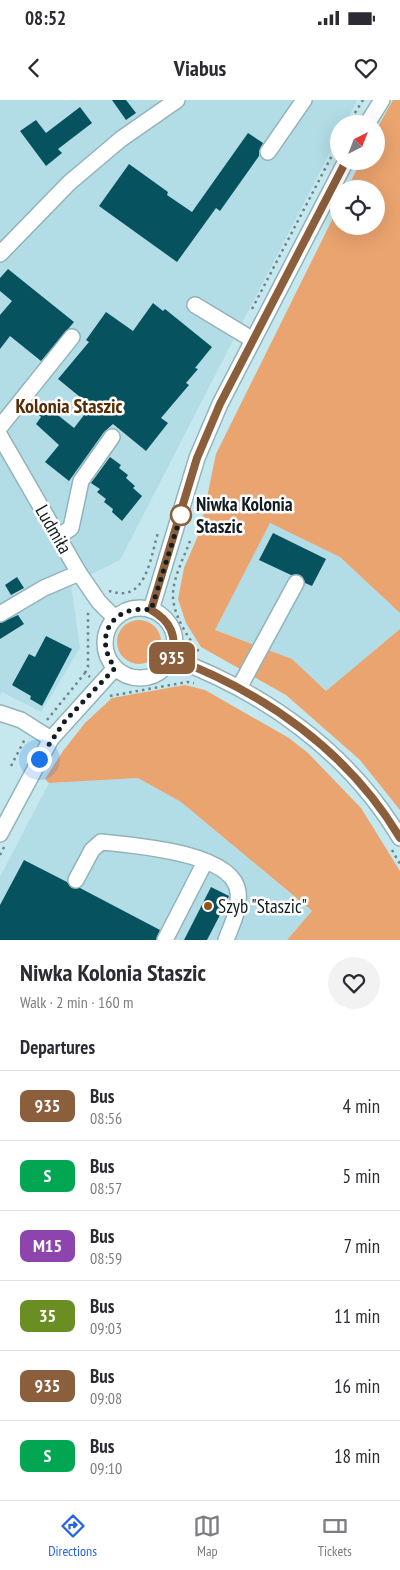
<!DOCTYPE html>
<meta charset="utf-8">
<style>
body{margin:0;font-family:"PT Sans Narrow",sans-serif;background:#f2f2f3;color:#2b2b33;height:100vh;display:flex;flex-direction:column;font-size:19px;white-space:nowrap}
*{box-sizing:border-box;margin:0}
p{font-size:16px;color:#7c7c81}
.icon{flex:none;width:28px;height:28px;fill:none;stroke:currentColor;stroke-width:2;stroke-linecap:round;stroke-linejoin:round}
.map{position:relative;height:840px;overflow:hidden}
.drawer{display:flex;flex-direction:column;background:#fff;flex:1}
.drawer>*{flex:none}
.badge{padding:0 10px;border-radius:8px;font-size:18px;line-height:32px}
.needle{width:32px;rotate:42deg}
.tools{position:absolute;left:330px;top:15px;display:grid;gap:10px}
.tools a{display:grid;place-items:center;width:55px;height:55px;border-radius:50%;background:#fff;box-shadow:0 5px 20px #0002;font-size:25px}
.you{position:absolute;width:25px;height:25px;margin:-12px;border:4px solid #fff;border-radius:50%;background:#1a73e8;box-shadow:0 0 0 8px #1a73e833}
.map>.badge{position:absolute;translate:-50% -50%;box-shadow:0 0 0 2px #fff}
h2{padding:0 20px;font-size:19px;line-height:45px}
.round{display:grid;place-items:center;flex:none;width:52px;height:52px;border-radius:26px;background:#f2f2f3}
.summary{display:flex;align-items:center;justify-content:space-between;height:85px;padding:0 20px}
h1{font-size:24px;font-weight:800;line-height:38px}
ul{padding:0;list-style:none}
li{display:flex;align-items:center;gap:15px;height:70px;padding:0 20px;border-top:1px solid #e1e1e2}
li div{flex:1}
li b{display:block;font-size:19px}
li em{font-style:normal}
li .badge{min-width:55px;font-weight:700;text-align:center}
.status{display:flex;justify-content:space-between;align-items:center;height:35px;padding:0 25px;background:#fff;direction:ltr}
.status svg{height:14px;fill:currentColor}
header{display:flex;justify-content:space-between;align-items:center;height:65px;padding:0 20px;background:#fff;font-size:22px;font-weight:800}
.menu{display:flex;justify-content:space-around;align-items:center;height:70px;border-top:1px solid #e1e1e2;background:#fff;font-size:14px;color:#7c7c81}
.menu a{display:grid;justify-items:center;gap:2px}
.menu .current{color:#2563eb}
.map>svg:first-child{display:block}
</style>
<div class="status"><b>08:52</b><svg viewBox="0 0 49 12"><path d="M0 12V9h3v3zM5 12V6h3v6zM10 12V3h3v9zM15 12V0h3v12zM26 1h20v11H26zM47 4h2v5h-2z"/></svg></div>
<header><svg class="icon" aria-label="back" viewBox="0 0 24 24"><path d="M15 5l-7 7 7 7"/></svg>Viabus<svg class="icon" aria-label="heart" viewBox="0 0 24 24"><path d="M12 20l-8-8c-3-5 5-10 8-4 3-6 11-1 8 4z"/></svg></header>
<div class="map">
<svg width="400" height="840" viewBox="0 0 400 840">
<rect width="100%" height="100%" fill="#c5e7ee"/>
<g fill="#b2dde6">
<path d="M0,0h357l-12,24h-6v11l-219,425 -49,24 9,64 -39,64 -39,-20 -2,4z"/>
<path d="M270,423l70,34 60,56v16l-74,62 -34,-32 -77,-29z"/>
<path d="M138,678l43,24 131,110 -25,28h-287v-63l49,-94z"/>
</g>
<g fill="#eaa46f">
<path d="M393,0h7v513l-60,-56 -70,-34 -55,107 77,29 34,32 74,-62v181l-40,-50 -74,-65 -85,-48 -15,-24 -8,-24 6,-31 16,-37 16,-77 123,-248v20h37v-37h-29l14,-28h15v-31z"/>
<circle cx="139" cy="542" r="22"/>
<path d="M185,585l20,5 84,48 19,15 53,55 39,63v69h-113l25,-29 -131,-109 -43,-24 -89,5 -4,-4 18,-28 22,-28 27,-25z"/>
</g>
<g fill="#06535f">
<path d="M112,0h14l10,13 -10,7z"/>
<path d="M80,7l12,16 -34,26 4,4 -16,13 -26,-35 16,-11 10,13z"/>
<path d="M248,33l15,10 -4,8v5l-39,55 -4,-3 -39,54 -78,-56 30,-42 39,28 -1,3 25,17z"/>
<path d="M8,169l66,53 -33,39 -31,-25 -10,13v-34l12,-14 -12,-10v-13z"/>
<path d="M153,203l10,8 2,-2 47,38 -17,21 3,1 -12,14 3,2 -28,33 7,5 -22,28 -33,-27 -9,8 -35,49 -24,-19 14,-17 -23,-21 5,-7 -4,-4 7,-9 30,24 17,-22 -33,-27 31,-37 -3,-2 20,-28 27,19z"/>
<path d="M110,357l11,8 -2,3 9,7 -2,3 9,8 -2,2 9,8 -20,25 -10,-9 1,-3 -9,-7 2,-3 -9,-7 3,-3 -9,-6z"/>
<path d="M273,433l53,26 -14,27 -7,-3 -5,-8h-9l-32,-15z"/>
<path d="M17,477l7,11 -13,7 -6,-10z"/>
<path d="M18,515l6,9 -24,15v-16z"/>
<path d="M46,536l26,13 -30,57 -12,-7 1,-3 -19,-11 17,-31 6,3z"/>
<path d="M24,760l43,22 5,6h8l80,42 -4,10h-156v-35z"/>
<path d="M211,787l18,9 -9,19 -13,25h-23z"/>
</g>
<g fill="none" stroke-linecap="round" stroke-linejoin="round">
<g stroke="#93b3ba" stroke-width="18">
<g id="minor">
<path d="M367,24l15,-24"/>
<path d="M268,52l36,-52"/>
<path d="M0,154l69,-71 52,-44 56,-39"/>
<path d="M195,205l58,35"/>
<path d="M0,327l72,-90"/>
<path d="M0,336l79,137 20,29 16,16"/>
<path d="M59,436l12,-8 10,-47 31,-44"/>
<circle cx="140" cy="543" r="35"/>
<path d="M151,510l46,-152 23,-54 126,-243"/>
<path d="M0,514l44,-26 35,-15"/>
<path d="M172,558c92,34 177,94 228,180"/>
<path d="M239,588l57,-105"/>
<path d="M0,613l21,7 30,19"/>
<path d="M0,734l51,-95 64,-71"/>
<path d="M76,780l16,-30 9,-8c30,3 133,10 137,50 2,17 -6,32 -12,48"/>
<path d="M165,840l40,-78"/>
</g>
</g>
<g stroke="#6d8489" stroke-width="2.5" stroke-dasharray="2.5 4" stroke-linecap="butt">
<path d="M348,24l15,-24"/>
<path d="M252,209l87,-167"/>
<path d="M190,441c-6,16 -16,35 -17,52 -1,21 15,45 27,60"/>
<path d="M109,491c5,1 11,3 16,2 23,-3 27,-42 33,-60"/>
<path d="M85,573l3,-6v-56"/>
<path d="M110,596l77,-14 7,1"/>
<path d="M47,620l38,-47 5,4"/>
<path d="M11,666l14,-27"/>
<path d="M392,750l8,14"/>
<path d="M0,755l4,-8"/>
</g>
<use href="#minor" stroke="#fff" stroke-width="15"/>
</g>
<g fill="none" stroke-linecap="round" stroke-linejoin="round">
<g stroke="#fff" stroke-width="11">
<path id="line" d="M346,61l-126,243 -23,54 -46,152c20,11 26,26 21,48 92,34 177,94 228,180"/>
</g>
<use href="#line" stroke="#8b5e3c" stroke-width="8"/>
<path stroke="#111d20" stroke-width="5" stroke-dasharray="0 9" d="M39,659l26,-38 50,-53c-23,-32 -2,-64 36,-58l30,-95"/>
</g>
<circle fill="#fff" stroke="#8b5e3c" stroke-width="2.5" cx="181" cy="415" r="10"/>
<circle fill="#92521b" stroke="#fff" stroke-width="2" cx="208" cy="806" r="5"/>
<g text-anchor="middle" stroke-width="5" stroke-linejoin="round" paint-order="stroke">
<g font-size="19" font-weight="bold" fill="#111d20" stroke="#fff" text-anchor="start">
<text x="196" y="411">Niwka Kolonia<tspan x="196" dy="22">Staszic</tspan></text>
</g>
<g font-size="19" fill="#111d20" stroke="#fff">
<text transform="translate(54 429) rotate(60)" y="7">Ludmiła</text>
</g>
<g font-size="19" fill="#111d20" stroke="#fff" text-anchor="start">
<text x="218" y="813">Szyb "Staszic"</text>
</g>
<g font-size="20" font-weight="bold" fill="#572c04" stroke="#fff">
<text x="69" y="313">Kolonia Staszic</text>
</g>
</g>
</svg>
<div class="tools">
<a><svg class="needle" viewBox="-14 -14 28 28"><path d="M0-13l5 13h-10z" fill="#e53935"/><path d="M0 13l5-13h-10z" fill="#7c7c81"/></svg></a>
<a><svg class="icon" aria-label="locate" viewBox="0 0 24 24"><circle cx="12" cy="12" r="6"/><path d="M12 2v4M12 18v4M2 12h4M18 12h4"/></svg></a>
</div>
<div class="you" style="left:39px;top:659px"></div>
<b class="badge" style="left:172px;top:558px;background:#8b5e3c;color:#fff">935</b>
</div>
<section class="drawer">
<div class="summary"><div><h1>Niwka Kolonia Staszic</h1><p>Walk · 2 min · 160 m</p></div><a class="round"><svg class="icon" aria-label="heart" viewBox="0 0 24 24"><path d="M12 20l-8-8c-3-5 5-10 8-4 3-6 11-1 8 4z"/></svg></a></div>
<h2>Departures</h2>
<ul>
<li><span class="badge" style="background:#8b5e3c;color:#fff">935</span><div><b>Bus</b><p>08:56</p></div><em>4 min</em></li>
<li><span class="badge" style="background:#00a651;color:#fff">S</span><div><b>Bus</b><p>08:57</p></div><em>5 min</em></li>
<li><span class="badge" style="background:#8e44ad;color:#fff">M15</span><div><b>Bus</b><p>08:59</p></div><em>7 min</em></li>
<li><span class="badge" style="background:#6b8e23;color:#fff">35</span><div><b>Bus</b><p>09:03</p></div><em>11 min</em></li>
<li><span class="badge" style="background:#8b5e3c;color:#fff">935</span><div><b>Bus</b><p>09:08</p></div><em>16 min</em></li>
<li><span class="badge" style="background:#00a651;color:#fff">S</span><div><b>Bus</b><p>09:10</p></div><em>18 min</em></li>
</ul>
</section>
<nav class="menu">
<a class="current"><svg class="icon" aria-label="directions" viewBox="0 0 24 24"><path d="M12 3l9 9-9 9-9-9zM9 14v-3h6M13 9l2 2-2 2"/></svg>Directions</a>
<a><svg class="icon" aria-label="map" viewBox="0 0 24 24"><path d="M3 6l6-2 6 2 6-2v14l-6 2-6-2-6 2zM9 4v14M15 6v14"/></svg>Map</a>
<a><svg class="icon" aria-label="tickets" viewBox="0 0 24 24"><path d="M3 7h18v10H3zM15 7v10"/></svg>Tickets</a>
</nav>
